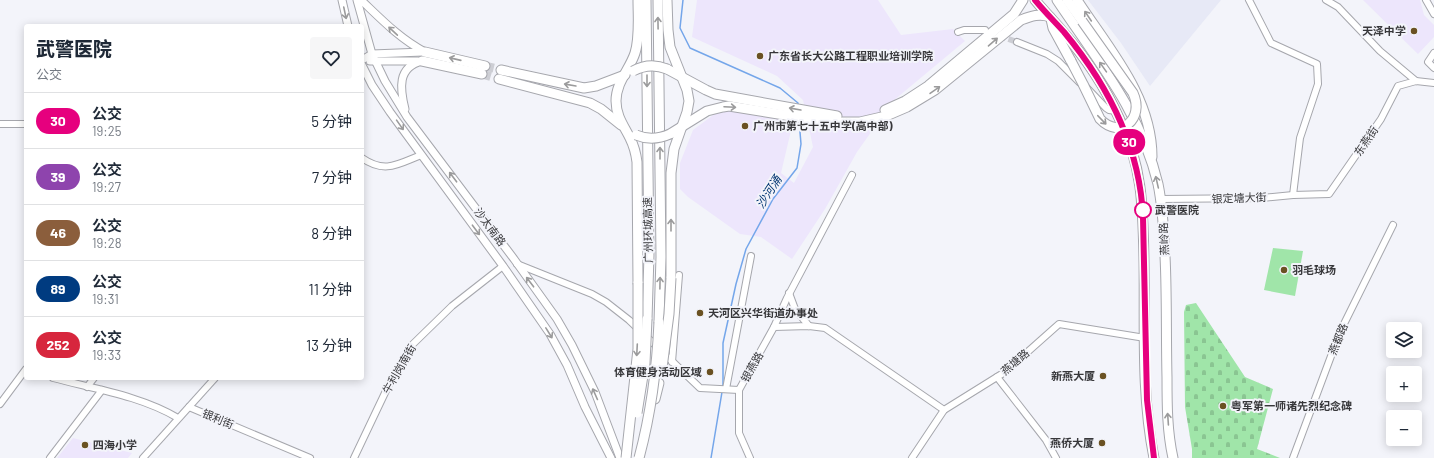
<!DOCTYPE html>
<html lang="zh">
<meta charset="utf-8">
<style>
body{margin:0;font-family:Barlow,"Noto Sans SC",sans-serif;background:#f6f6f7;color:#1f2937;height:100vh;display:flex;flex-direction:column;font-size:15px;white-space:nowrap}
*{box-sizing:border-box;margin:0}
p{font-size:13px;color:#747a83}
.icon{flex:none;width:22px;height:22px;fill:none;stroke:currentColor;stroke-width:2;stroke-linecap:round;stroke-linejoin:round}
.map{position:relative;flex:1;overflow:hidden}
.drawer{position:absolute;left:24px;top:24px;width:340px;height:356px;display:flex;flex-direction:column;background:#fff;border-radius:4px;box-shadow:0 2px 10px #0003}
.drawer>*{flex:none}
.badge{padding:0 8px;border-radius:13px;font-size:14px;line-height:26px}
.tools{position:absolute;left:1386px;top:322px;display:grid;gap:8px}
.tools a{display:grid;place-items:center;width:36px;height:36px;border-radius:4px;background:#fff;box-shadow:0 2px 10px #0003;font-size:20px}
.map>.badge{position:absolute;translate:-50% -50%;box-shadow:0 0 0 2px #fff}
.round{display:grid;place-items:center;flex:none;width:42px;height:42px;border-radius:4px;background:#f6f6f7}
.summary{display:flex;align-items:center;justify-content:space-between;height:68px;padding:0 12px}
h1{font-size:19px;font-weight:800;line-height:30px}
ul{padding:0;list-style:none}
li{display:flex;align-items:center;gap:12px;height:56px;padding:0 12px;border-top:1px solid #e0e1e3}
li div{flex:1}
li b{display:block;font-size:15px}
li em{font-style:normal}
li .badge{min-width:44px;font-weight:700;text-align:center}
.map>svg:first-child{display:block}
</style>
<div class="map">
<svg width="1434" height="458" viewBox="0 0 1434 458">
<defs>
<pattern id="cemetery-stones" width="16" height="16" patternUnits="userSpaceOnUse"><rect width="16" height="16" fill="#a0e5a9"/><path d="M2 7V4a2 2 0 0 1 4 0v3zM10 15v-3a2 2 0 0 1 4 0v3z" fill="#8ac592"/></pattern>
</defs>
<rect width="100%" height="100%" fill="#f3f4fa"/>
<path fill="#e7e9f6" d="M1088,0h133l-71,86 -29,-43z"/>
<g fill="#ede6fc">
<path d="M697,0h181l23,35 52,-6 12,12 -72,60 -36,51 -32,57 -33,50 -31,-22 -21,-3 -52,-37 -8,-8v-26l13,-33 27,-20 43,5 30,7 -12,51 13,10 19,-36 -10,-47 -26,-24 -85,-39z"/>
<path d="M1363,0h57l4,15 10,10v12l-16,17z"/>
<path d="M73,438l59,15 -4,5h-71z"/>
</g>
<path fill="#a0e5a9" d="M1273,248l30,3 -8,45 -31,-6z"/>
<path fill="url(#cemetery-stones)" d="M1196,303l49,74 28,12 -16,60 23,9h-88v-9l-7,-42 -1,-95 2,-7z"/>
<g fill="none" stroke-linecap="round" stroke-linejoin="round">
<g stroke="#74a6ea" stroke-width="1.5">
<path d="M683,0l-3,28 10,20 90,40 18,15v2"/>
<path d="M723,386v-43l13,-59 10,-35 27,-50 24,-31 4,-24 -2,-24"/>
<path d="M711,458l11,-66"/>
</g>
<path stroke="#cdced4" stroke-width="6" stroke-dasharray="6 3" stroke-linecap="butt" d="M1000,36l17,6"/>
<g stroke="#cdced4" stroke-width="9" stroke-dasharray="9 4.5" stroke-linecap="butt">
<path d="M485,66l16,4"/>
<path d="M482,74l17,5"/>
</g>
<g stroke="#a6a7ad" stroke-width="8">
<g id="minor">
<path d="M1249,0l22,43 46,21 1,20 -18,54 -7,57"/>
<path d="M1326,0l12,7 42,44 36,30"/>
<path d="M1426,0l8,14"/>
<path d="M958,32l6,-2h21"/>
<path d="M1017,42l30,12 11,7 22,22"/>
<path d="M1434,53l-6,9 6,6"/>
<path d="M1087,88l19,20 3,2 7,1"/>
<path d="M0,124h26"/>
<path d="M362,158c23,16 36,6 59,-3"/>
<path d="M1161,199l101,-1 31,-3 36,-1 52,-75 17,-33 18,-5 18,2"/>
<path d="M517,264l75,30 14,8 23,18 71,68 39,2 35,-63 35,-1 16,2 119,82"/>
<path d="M789,293l6,16 14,17"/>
<path d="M774,327l13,-29 65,-123"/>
<path d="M672,362l7,-87"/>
<path d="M997,377l49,63 10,18"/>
<path d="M53,378c42,11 88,18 125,40"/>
<path d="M87,387l7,-9"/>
<path d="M726,389l25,-133"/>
<path d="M739,390v43l11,25"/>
<path d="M0,404l26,-35"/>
<path d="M189,407l121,51"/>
<path d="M50,458l52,-68"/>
<path d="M143,458l72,-80"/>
<path d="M354,458l39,-82 20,-32 39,-38 51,-40"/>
<path d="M912,458l32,-48 61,-38 54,-48 86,14"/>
<path d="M1293,458l47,-126 53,-107"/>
</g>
</g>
<g stroke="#a6a7ad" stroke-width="9">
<g id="major">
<path d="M342,0l6,26"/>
<path d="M357,0l15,54 13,27 22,36 107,142 43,60 15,26 23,47 25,66"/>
<path d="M361,0c20,19 39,39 64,52"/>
<path d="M362,60l10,-6 51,-2"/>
<path d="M370,61h48"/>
<path d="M362,65l10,20 18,27 113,154 47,68 17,31 18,42 26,51"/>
<path d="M405,109c-5,-20 -8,-42 17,-48"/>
</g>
</g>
<g stroke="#a6a7ad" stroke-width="11">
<g id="highway">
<path d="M646,0l3,255 -2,64"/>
<path d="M658,0l3,257 -2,65"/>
<path d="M667,0l1,30 2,17 17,43 2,11 -2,11 -13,37 -3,24v105"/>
<path d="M1035,0c9,11 19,21 28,32 22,25 42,55 56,86 24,48 24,92 25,144 1,65 -3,132 10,196"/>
<path d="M1057,0c40,60 84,112 101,184 5,24 6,48 7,72 2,40 1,81 2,121 0,27 0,54 6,81"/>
<path d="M1067,0l15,21"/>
<path d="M1077,0c31,48 75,96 75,157"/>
<path d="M1051,19l2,9 18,33"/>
<path d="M425,52l60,14"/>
<path d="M422,61l60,13"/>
<path d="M667,69l39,21 9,4 122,22"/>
<path d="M501,70l83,18 12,-2 29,-11"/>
<path d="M499,79l91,24 11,6 20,16"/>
<path d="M885,110l20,-9 23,-15 86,-72 9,-14"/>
<path d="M670,134l37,-23 16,-4 6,-1 74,12 38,4h19l26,-6 21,-9 28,-17 86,-70c10,-4 19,-7 29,-3"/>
<path d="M638,283l-1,-121c-1,-8 -3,-16 -7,-24 -6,-12 -14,-22 -14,-37 0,-19 14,-32 19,-48 5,-16 3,-36 3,-53"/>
<path d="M655,399l4,-16"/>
</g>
</g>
<use href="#minor" stroke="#fff" stroke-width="6"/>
<use href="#major" stroke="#fff" stroke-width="7"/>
<use href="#highway" stroke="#fff" stroke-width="9"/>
<g stroke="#a6a7ad" stroke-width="11" stroke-linecap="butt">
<g id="highway-bridge">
<path d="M1071,61l12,23 17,35c20,21 45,0 33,-26l-51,-72"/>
<path d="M633,71c11,-6 22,-7 34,-2"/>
<path d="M636,135c12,5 23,4 34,-1"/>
<path d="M662,368l7,-54 2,-36"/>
<path d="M637,413l8,-50 2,-44"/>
<path d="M626,458l12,-109v-66"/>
<path d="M639,458c12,-45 18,-90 20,-136"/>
</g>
</g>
<use href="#highway-bridge" stroke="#fff" stroke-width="9"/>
</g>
<defs><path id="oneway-shaft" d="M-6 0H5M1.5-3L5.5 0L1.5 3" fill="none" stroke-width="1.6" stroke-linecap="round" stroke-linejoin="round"/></defs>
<g stroke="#9b9b9c">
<use href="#oneway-shaft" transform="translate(345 13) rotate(78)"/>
<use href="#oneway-shaft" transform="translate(1088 16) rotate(-124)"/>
<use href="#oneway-shaft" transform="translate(658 23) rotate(-91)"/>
<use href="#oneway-shaft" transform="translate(393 31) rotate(-137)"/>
<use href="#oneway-shaft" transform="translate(993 42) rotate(-41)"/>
<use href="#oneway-shaft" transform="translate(455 59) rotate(-167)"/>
<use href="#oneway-shaft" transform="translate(1103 67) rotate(-125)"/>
<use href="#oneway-shaft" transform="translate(647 81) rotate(90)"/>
<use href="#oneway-shaft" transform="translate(570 85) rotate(-170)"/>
<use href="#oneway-shaft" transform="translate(935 90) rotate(-35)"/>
<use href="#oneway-shaft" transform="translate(730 107) rotate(3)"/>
<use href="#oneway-shaft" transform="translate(795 109) rotate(-170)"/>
<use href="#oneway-shaft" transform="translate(1102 120) rotate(46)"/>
<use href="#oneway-shaft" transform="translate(400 125) rotate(55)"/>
<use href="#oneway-shaft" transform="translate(660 153) rotate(-90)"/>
<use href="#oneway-shaft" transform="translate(453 177) rotate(-127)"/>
<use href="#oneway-shaft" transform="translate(1157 182) rotate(-103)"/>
<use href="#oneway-shaft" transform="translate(671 225) rotate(-90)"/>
<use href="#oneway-shaft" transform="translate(476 230) rotate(53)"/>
<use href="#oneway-shaft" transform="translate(530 282) rotate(-127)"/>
<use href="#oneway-shaft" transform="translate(660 283) rotate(-89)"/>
<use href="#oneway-shaft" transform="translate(549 333) rotate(58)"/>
<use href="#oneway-shaft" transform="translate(637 350) rotate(93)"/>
<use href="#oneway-shaft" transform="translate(595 394) rotate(-114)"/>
<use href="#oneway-shaft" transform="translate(1168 419) rotate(-94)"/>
</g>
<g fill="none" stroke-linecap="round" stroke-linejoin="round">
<g stroke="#fff" stroke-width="9">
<path id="line" d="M1035,0c9,11 19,21 29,32 44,53 76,116 79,185l4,183 7,58"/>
</g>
<use href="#line" stroke="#e6007e" stroke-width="6"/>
</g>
<g fill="#6a5122" stroke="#f3f4fa" stroke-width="1.5">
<circle cx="1414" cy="31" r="4"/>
<circle cx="760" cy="56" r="4"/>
<circle cx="745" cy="126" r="4"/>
<circle cx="1284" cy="270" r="4"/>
<circle cx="700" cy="313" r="4"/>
<circle cx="710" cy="372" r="4"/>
<circle cx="1103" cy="376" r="4"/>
<circle cx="1223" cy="406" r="4"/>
<circle cx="1102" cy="443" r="4"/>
<circle cx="85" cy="445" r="4"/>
</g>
<circle fill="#fff" stroke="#e6007e" stroke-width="2" cx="1143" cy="210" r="8"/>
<g text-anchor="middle" stroke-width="4" stroke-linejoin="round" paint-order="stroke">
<g font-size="11" font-weight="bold" fill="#37373a" stroke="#f3f4fa" text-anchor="start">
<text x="1406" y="35" text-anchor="end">天泽中学</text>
<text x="768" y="60">广东省长大公路工程职业培训学院</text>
<text x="753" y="130">广州市第七十五中学(高中部)</text>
<text x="1292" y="274">羽毛球场</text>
<text x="708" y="317">天河区兴华街道办事处</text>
<text x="702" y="376" text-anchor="end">体育健身活动区域</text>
<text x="1095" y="380" text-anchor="end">新燕大厦</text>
<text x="1231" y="410">粤军第一师诸先烈纪念碑</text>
<text x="1094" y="447" text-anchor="end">燕侨大厦</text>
<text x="93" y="449">四海小学</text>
</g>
<g font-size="11" fill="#37373a" stroke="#f3f4fa">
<text transform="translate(1366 141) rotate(-56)" y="4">东燕街</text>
<text transform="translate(1239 198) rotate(-2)" y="4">银定塘大街</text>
<text transform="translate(490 227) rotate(53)" y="4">沙太南路</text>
<text transform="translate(648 230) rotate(-91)" y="4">广州环城高速</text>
<text transform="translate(1164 239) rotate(-93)" y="4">燕岭路</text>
<text transform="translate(1338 339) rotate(-68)" y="4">燕都路</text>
<text transform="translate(1015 362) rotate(-40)" y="4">燕塘路</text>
<text transform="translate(752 367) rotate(-61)" y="4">银燕路</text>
<text transform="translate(399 369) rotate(-60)" y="4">牛利岗南街</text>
<text transform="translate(218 419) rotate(23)" y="4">银利街</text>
</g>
<g font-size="11" font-weight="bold" fill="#37373a" stroke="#f3f4fa" text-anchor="start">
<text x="1155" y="214">武警医院</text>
</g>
<g font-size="12" font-style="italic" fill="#043773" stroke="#f3f4fa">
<text transform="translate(769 192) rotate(-57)" y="4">沙河涌</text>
</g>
</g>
</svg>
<div class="tools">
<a><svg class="icon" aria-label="layers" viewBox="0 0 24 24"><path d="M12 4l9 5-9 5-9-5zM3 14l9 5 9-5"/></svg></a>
<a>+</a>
<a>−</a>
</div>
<b class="badge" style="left:1129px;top:142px;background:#e6007e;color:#fff">30</b>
<section class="drawer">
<div class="summary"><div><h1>武警医院</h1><p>公交</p></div><a class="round"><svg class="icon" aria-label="heart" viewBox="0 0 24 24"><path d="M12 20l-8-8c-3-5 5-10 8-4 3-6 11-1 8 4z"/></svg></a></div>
<ul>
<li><span class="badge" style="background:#e6007e;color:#fff">30</span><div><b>公交</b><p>19:25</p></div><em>5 分钟</em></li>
<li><span class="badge" style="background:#8e44ad;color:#fff">39</span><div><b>公交</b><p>19:27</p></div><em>7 分钟</em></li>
<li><span class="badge" style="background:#8b5e3c;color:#fff">46</span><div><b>公交</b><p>19:28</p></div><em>8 分钟</em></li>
<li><span class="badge" style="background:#003b80;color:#fff">89</span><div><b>公交</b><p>19:31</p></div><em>11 分钟</em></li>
<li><span class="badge" style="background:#d7263d;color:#fff">252</span><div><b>公交</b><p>19:33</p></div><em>13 分钟</em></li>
</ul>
</section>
</div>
